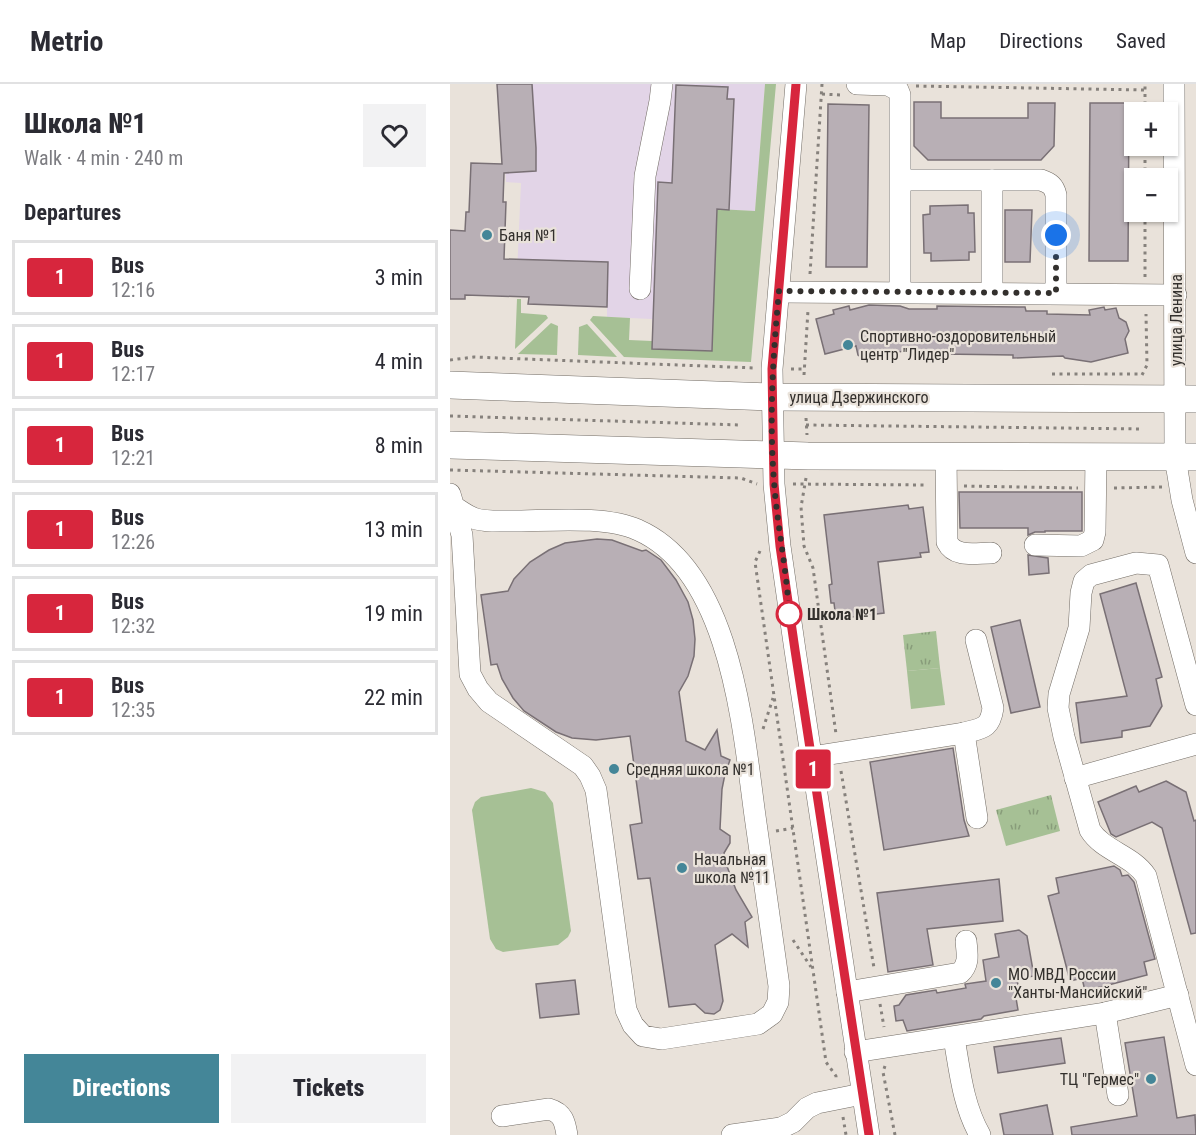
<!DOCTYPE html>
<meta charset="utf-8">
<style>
body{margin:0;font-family:"Roboto Condensed",sans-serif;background:#f2f2f3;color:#2b2b33;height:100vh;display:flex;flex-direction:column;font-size:22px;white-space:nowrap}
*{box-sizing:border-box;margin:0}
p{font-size:20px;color:#7c7c81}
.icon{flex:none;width:33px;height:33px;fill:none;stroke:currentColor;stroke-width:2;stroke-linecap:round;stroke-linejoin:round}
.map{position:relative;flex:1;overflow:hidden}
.panel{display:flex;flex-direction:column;background:#fff;width:450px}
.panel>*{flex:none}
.badge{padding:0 12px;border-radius:4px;font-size:21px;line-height:39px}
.tools{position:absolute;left:674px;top:18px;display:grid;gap:12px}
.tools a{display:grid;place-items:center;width:54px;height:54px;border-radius:0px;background:#fff;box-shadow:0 2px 4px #0004;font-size:30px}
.you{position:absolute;width:30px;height:30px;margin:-15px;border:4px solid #fff;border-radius:50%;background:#1a73e8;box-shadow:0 0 0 9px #1a73e833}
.map>.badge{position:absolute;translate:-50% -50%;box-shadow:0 0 0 3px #fff}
h2{padding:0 24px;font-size:22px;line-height:54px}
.round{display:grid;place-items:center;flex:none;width:63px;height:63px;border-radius:0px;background:#f2f2f3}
.head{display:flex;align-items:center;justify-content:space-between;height:102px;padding:0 24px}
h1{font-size:28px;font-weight:800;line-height:45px}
.action{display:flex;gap:12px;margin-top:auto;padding:12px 24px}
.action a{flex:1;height:69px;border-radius:0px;background:#448698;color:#fff;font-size:24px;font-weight:800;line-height:69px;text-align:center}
.action a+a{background:#f2f2f3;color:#2b2b33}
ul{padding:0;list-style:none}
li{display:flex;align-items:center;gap:18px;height:75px;margin:0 12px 9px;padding:0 12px;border:3px solid #e1e1e2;border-radius:0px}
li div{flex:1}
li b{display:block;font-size:22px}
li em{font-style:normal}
li .badge{min-width:66px;font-weight:700;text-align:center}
header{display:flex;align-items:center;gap:36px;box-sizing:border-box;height:84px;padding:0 30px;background:#fff;border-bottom:2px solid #e1e1e2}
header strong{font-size:28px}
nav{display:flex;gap:33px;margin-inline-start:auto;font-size:21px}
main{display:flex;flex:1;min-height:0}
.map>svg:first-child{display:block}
</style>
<header>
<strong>Metrio</strong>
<nav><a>Map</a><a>Directions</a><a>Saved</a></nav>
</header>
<main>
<section class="panel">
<div class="head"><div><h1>Школа №1</h1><p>Walk · 4 min · 240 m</p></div><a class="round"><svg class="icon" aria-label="heart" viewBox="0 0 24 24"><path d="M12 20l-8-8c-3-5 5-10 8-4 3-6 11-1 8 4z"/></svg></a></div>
<h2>Departures</h2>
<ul>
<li><span class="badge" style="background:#d7263d;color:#fff">1</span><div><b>Bus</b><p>12:16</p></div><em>3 min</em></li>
<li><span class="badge" style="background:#d7263d;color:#fff">1</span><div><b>Bus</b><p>12:17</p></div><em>4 min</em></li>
<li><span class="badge" style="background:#d7263d;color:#fff">1</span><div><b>Bus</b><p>12:21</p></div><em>8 min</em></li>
<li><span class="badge" style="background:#d7263d;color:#fff">1</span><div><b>Bus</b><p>12:26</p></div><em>13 min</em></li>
<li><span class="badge" style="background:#d7263d;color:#fff">1</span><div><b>Bus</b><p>12:32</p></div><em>19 min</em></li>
<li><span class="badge" style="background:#d7263d;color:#fff">1</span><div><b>Bus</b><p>12:35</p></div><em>22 min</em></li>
</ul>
<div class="action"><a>Directions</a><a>Tickets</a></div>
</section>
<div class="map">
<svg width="746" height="1051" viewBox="0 0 746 1051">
<defs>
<pattern id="park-tufts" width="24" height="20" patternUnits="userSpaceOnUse" patternTransform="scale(1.5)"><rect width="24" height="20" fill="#a6c095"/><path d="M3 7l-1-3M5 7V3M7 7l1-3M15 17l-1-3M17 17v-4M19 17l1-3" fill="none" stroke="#889c7a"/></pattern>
</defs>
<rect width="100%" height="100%" fill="#e9e2da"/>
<path fill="#e2d4e7" d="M47,0h268l-10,127 -26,-1 -17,141 -60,-2v-30l-45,-2v-10l-79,-3v-7h-12l5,-114 -15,-1 -2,-32 -3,1z"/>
<g fill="#a6c095">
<path d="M315,0h11l-25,278 -127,-5 -34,-37 3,-4 37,2 -1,22 23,1v8l60,2 5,-142 38,2z"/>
<path d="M67,215h4v14l25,2 2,3 -33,31z"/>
<path d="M101,239l7,3 -1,29 -39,-1z"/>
<path d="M137,240l30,33 -39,-2 1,-28z"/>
<path d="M490,584l5,37 -34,4 -4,-38z"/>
<path d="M81,704l14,4 8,11 18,128 -3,6 -10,8 -55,7 -7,-3 -6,-10 -18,-129 3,-8 6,-5z"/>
</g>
<g fill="url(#park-tufts)">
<path d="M486,547l4,37 -33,3 -4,-36z"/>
<path d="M601,711l9,36 -54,15 -10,-36z"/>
</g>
<g fill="#b8afb5" stroke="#797075" stroke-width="1.5">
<path d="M47,0h35l4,64v23l-32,2 -1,29h3l-2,57 104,3 -1,45 -79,-3 1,-7 -64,-2v4h-15v-69l15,1 1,-19h3l2,-49 31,1z"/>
<path d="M226,1l52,2 -1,12h7l-5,111 -12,-1 -5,142 -60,-2 6,-167 14,1z"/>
<path d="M464,18h27v16h87v-15h27l-1,43 -13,14h-113l-14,-14z"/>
<path d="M640,19h39l-1,158h-39z"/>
<path d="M378,20l41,1 -2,162h-41z"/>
<path d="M518,121v8h6l1,39h-6v8l-38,1v-8h-7l-1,-38 7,-1v-8z"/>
<path d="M555,126h27l-2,52h-25z"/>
<path d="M419,221l31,1 9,3h28v-3l88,1 1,4h21v3l43,1 -1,-5 15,-3 1,3 11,-2 3,10 7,4 3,9 -4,8 3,14 -37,9 -26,-4 -2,-2 -50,2v-3l-72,-1v3l-25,-1v-8l-51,12 -7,-5 -2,-9 -31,8 -9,-35 18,-5 -1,-4 16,-4 1,4z"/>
<path d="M509,408h123v39h-37v1h-10l-7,3v-7h-68z"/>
<path d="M458,421l1,4 14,-2 6,45 -9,1 1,4 -43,5 6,51 -48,6 -2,-16h-3l-2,-18 3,-1 -8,-69z"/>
<path d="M147,455l15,1 30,11 4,-1 15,10 15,20 12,22 5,18 2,19 -1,17 -6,20 -9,16 7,49 19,9 12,-20 4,26 9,4 -5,14 -3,15 -2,40 10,7v7l-6,10 1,8 11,29 16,27 -7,5 3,25 -16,-13 -17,11 8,56 -3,9 -6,4 -9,-1 -10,-9 -26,3 -19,-129 -12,1 -8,-54 12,-2 -12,-87 -34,4 -24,-2 -16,-6 -32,-21 -11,-13 -11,-19 -5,-15 -6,1 -10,-70 27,-4 6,-12 16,-17 19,-12 16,-7z"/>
<path d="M578,471l20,3 1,15 -20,2z"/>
<path d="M686,499l26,94 -6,2 6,27 -12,20 -28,5v6l-41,6 -5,-40 51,-7 -27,-102z"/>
<path d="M570,536l20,87 -29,6 -20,-86z"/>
<path d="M503,664l11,72 5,16 -85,14 -14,-88z"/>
<path d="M716,697l20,11 8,29 2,-1v113l-5,1 -29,-106 -10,-6 -36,15 -5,-3 -13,-32 38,-16 3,6z"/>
<path d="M664,782l6,4 2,6 6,-1 6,7 21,77 -11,3 3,13 -62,16 -3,-13 -12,3 -22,-85 11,-3 -3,-15z"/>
<path d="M549,795l4,42 -76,8 6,36 -45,7 -11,-79z"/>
<path d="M569,846l8,6 7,40 -17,3 3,18 -4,1 2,12 -34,6 -3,3 -74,12 -4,-11 -7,1 -2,-15 5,-1 7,-10 30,-5 1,3 29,-5 -1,-4 21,-3 -3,-21 16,-3 -4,-23z"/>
<path d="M125,896l4,34 -39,4 -4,-34z"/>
<path d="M714,953l13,81 18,-3 1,20h-124l-1,-8 66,-11 -12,-73z"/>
<path d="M611,954l4,25 -67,10 -4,-26z"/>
<path d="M597,1021l6,30h-49l-4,-21z"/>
</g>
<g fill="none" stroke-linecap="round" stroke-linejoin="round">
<g stroke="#736d66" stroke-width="22">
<g id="minor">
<path d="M346,0l-24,285 2,115 6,62 15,104 74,485"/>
<path d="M407,0l31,1 10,5 2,5v197"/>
<path d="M724,0l1,373 7,43 14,53"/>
<path d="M451,96h140c9,3 13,6 15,15v98"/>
<path d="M542,96v113"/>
<path d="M190,205l5,-113 15,-75 2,-17"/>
<path d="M329,208l397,3"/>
<path d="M496,372l1,86c8,16 28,11 44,11"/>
<path d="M0,410l12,41 8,139 8,15 11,13 94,64 7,10 6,14 30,220 7,15 10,11 18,3 97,-15 14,-10 6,-12 1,-16c-8,-57 -16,-113 -24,-170 -12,-88 -24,-245 -117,-286 -32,-15 -91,-9 -126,-9 -12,0 -25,1 -36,-2 -7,-2 -14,-7 -20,-11"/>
<path d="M585,461l46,1 12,-6 2,-8 1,-75"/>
<path d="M746,621l-38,-140 -22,-2 -45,12 -7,6 -3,12 -2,35 -20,66 -1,14 6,29 26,93c13,21 42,25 56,46l50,189"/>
<path d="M514,649l13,85"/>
<path d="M361,673l153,-24c18,-5 26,-4 29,-25l-17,-68"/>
<path d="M625,694l121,-34"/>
<path d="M397,908l113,-19c10,-9 7,-20 6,-32"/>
<path d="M655,929l13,82"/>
<path d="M504,954c6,34 9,67 26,97"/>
<path d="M405,968l250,-39 73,-18"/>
<path d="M52,1032l47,-7c14,4 16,13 18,26"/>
<path d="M282,1051l49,-7 12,-6 14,-14 10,-5 45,-9"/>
</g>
</g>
<g stroke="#736d66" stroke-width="28">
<g id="major">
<path d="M0,301l322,12 424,2"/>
<path d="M0,361l358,11 388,1"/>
</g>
</g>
<g stroke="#86817c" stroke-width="3" stroke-dasharray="3 4.5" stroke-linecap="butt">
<path d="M466,2l229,4"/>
<path d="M372,10l19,1"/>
<path d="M695,28v-28"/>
<path d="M695,94v-32"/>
<path d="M360,190l12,-190"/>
<path d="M695,193v-65"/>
<path d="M0,276l24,-3 281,11"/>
<path d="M341,285h14"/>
<path d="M602,290h90"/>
<path d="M354,291l4,-65"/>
<path d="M692,291l5,-10 -1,-51"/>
<path d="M0,332l291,9"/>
<path d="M356,334l1,17"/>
<path d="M356,341l336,4"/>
<path d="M0,386l291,8 16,6"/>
<path d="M356,394l-5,29 3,39 9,22 23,166"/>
<path d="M343,400l135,1"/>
<path d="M514,402l114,2"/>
<path d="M664,404l48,-1"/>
<path d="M310,467l-5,11 71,500 10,14v5"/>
<path d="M313,645l10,-31"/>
<path d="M391,687l33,197"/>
<path d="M326,747l17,-3"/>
<path d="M343,856l18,27"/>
<path d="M430,920l4,23"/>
<path d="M435,982l-2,6 12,63"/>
<path d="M393,1033l3,18"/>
</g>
<use href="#minor" stroke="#fff" stroke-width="21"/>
<use href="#major" stroke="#fff" stroke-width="27"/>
</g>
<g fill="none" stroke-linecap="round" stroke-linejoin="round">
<g stroke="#fff" stroke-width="14">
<path id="line" d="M346,0l-24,285 2,115 6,62 15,104 74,485"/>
</g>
<use href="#line" stroke="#d7263d" stroke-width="9"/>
<path stroke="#33302d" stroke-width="6" stroke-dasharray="0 10.8" d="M339,530c-2,-44 -12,-89 -15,-133 -5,-64 -1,-126 5,-190l277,2v-58"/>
</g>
<g fill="#448698" stroke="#e9e2da" stroke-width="2">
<circle cx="37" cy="151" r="6"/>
<circle cx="398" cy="261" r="6"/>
<circle cx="164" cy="685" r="6"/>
<circle cx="232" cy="784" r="6"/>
<circle cx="546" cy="899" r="6"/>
<circle cx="701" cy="995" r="6"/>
</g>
<circle fill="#fff" stroke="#d7263d" stroke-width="3" cx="339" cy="530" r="12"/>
<g text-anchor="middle" stroke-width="4.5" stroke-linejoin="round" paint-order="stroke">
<g font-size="16" fill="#33302d" stroke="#e9e2da" text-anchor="start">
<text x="49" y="157">Баня №1</text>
<text x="410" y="258">Спортивно-оздоровительный<tspan x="410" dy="18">центр "Лидер"</tspan></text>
<text x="176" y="691">Средняя школа №1</text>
<text x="244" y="781">Начальная<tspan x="244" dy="18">школа №11</tspan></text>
<text x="558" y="896">МО МВД России<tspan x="558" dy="18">"Ханты-Мансийский"</tspan></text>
<text x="689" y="1001" text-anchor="end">ТЦ "Гермес"</text>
</g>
<g font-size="16" fill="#33302d" stroke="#e9e2da">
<text transform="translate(726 236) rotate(-90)" y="6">улица Ленина</text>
<text x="409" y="319">улица Дзержинского</text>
</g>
<g font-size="16" font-weight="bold" fill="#33302d" stroke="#e9e2da" text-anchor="start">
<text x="357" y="536">Школа №1</text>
</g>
</g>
</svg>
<div class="tools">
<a>+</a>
<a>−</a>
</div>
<div class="you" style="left:606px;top:151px"></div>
<b class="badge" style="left:363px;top:685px;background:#d7263d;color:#fff">1</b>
</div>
</main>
